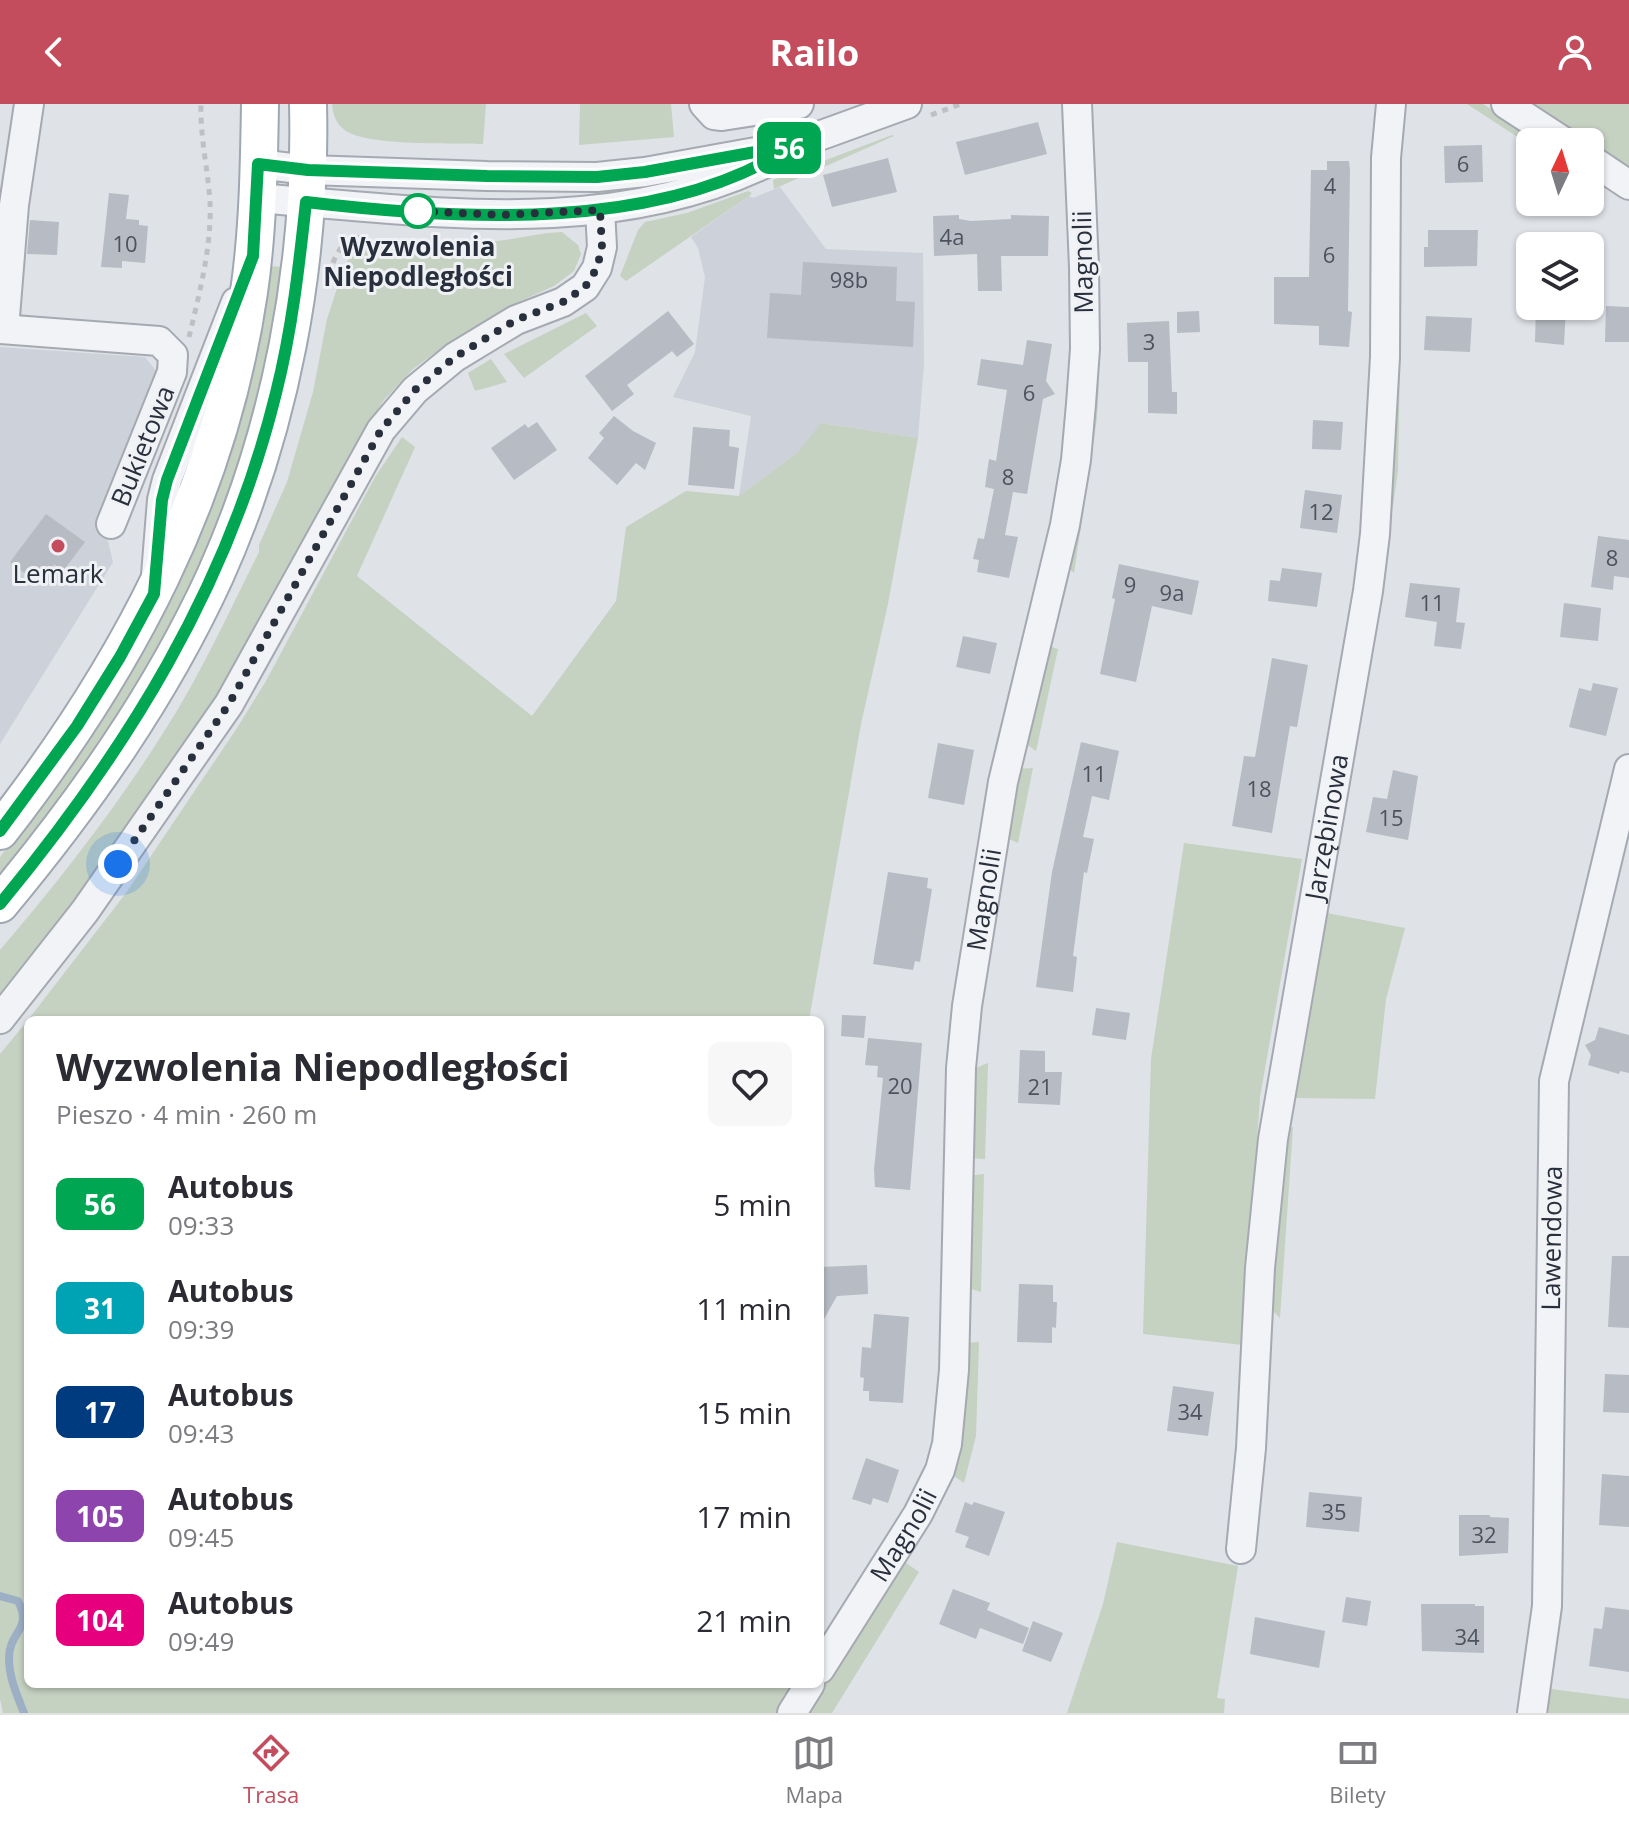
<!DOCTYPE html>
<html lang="pl">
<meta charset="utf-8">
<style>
body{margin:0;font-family:"Open Sans",sans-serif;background:#f7f7f7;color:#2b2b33;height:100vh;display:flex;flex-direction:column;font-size:30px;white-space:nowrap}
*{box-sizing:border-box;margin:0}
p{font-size:26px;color:#7c7c81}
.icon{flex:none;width:44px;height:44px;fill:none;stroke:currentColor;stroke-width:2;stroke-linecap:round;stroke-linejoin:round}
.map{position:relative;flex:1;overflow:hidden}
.sheet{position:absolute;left:24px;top:912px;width:800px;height:672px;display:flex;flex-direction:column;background:#fff;border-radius:12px;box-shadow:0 2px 6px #0004}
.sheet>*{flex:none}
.badge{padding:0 16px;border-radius:12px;font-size:28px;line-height:52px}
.needle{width:52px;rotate:4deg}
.tools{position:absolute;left:1516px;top:24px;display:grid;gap:16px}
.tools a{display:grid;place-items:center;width:88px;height:88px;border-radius:12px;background:#fff;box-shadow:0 2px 6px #0004;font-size:40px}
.you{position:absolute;width:40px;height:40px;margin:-20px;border:6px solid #fff;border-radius:50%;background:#1a73e8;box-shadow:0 0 0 12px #1a73e833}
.map>.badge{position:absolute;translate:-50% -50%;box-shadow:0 0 0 4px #fff}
.round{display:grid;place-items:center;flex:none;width:84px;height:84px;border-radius:12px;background:#f7f7f7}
.headline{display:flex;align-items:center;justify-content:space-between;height:136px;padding:0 32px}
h1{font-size:38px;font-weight:700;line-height:60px}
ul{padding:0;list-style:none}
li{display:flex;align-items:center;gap:24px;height:104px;padding:0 32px}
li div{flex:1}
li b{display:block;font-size:30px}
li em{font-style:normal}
li .badge{min-width:88px;font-weight:700;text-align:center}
header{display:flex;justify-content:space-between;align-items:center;height:104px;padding:0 32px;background:#c44d5d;color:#fff;font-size:36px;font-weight:700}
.tabs{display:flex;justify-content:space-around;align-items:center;height:112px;border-top:2px solid #e1e1e2;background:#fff;font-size:22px;color:#7c7c81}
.tabs a{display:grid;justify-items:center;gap:4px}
.tabs .active{color:#c44d5d}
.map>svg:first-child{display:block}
</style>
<header><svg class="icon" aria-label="back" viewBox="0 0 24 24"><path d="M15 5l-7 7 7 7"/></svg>Railo<svg class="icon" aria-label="person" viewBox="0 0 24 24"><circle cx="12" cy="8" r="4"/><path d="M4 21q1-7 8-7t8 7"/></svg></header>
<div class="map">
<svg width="1629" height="1609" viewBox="0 0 1629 1609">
<rect width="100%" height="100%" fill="#dfe2e7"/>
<g fill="#cdd1d9">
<path d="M780,83l46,62 97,4 1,111 -6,74 -96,-15 -25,30 -58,43 12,-80 -78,-19 22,-45 10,-75 -7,-29 -7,-11 58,-41 4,2z"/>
<path d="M0,243l145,10 12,15 -56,140 12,50 -113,182z"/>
</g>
<g fill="#c5d1c1">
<path d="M332,0h154l-3,40c-30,-1 -114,2 -137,-13 -10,-7 -13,-16 -14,-27z"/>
<path d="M580,0h91l3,33 -95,8z"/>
<path d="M1467,0h16l59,38h-12v3z"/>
<path d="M1517,0h112v70l-39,-24v-8h-13z"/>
<path d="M892,31l2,1 -120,53 -1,-9z"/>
<path d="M748,87l4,2 -3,3 -123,85 -6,-5 18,-46 7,-8 42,-9z"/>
<path d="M562,128l16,13 3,9 -7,17 -20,15 -38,17 -65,38 -38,28 -29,31 -33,52 -116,217 -171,251 -64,78v-48c59,-69 117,-143 165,-220 36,-56 64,-118 94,-178v-7l28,-63 26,-90 14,-73 18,-55 11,-13 14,-6 105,5 6,-8c27,0 53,-9 81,-10z"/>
<path d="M269,162l12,1c-18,149 -68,294 -145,423 -40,66 -88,127 -136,187v-20l98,-131 79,-141 34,-83z"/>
<path d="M586,209l11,13 -73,52 -20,-24z"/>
<path d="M491,255l16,23 -32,9 -7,-18z"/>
<path d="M1400,258l-2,109 -14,97 12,-202z"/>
<path d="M1099,276l-2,38 -23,155 -6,-5 24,-184z"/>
<path d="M821,319l97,15 -30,166 -27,120 -52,296h-781l98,-127 111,-165 29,-47 109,-204 27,-40 13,10 -58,129 175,140 84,-115 10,-74 60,-36 53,5 58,-43z"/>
<path d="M1044,541l14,4 -22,102 -14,-10z"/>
<path d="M1033,664l-15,75 -13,-6 13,-68z"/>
<path d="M1184,739l118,16 -42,238 -17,248 -100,-11 8,-275z"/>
<path d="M1327,809l78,15 -19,71 -11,100 -81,-1z"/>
<path d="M28,916v664h776l-19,29h-782l-3,-14v-645z"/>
<path d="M988,959l-3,96 -18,-1 4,-88z"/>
<path d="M1293,1023l-13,191 -11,-11 14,-177z"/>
<path d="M984,1070l-3,118 -16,-5 2,-111z"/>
<path d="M979,1238l-3,94 -12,47 -16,-11 16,-129z"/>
<path d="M1117,1438l121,24 -21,132 8,1 -1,14h-157l36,-109z"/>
<path d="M906,1459l13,9 -87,141h-31l95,-148z"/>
<path d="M1543,1584l86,11v14h-90z"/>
</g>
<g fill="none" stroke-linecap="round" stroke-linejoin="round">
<path stroke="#9dafc5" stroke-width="8" d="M0,1492l18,5c15,29 -9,30 -9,57 0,20 8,37 15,55"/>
</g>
<g fill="#b7bbc4">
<path d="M1038,18l9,32 -82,21 -9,-33z"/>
<path d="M1482,41l1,37 -38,1 -1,-37z"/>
<path d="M888,54l9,34 -65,15 -9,-32z"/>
<path d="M1327,57h22l1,9 -2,141 4,1 -3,35 -30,-2v-19l-45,-2v-47h35l2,-107h16z"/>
<path d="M109,89l20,2 -3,24 13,1v5l9,1 -3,37 -23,-2v7l-21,-1z"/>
<path d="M959,111v4l12,2 40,-2v-4l38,1 -1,40h-47l1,35h-24l-1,-37 -43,2 -1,-40z"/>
<path d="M30,116l29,2 -2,33 -30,-1z"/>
<path d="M1428,126h50l-1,36 -53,1v-20h4z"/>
<path d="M803,158l94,5 -1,34 19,1 -2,45 -146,-9 3,-45 31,2z"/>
<path d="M1536,202h30l-2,39 -29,-3z"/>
<path d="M1606,202l23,1v35h-24z"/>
<path d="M668,207l26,33 -17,13 -5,-6 -45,34 7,9 -22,17 -27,-35z"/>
<path d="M1199,207l1,21 -23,1v-21z"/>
<path d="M1426,212l46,2 -2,34 -46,-2z"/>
<path d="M1169,217l3,71h5v22l-29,-1v-51h-20l-1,-39z"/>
<path d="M1027,236l25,4 -6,37 9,13 -12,5 -16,95 -14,-2 -8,43 13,2 -9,41 -32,-6 2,-12 -6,-1 5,-21 6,1 10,-50 -9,-2 4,-28 7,2 11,-71 -30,-5 4,-26 42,6z"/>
<path d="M614,312l19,15 23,12 -11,27 -9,-7 -19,22 -29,-27 16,-20 -5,-5z"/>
<path d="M1313,316l30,2 -2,28 -29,-1z"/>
<path d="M537,318l20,28 -43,30 -23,-32 34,-24 3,4z"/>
<path d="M693,323l37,3 -1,16 10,2 -5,41 -46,-4z"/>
<path d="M1305,386l37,5 -5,38 -37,-5z"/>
<path d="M46,410l39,28 -22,29 -9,-7 -15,20 -29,-22z"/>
<path d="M1598,432l31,4v38l-15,-2 -1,14 -22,-3z"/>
<path d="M1119,460l80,17 -7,34 -40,-9 -16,76 -36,-8 15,-75 -3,-1z"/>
<path d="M1282,464l40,5 -5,34 -49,-6 2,-21 10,1z"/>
<path d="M1410,479l50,5 -4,34 9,1 -4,26 -27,-3 3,-24 -32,-5z"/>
<path d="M1564,499l37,5 -3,33 -38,-4z"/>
<path d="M963,532l34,7 -7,31 -34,-7z"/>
<path d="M1272,554l36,7 -11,62 -7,-1 -18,107 -40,-7 12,-70 11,1z"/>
<path d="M1593,579l25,5 -12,48 -37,-9 10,-39 12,3z"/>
<path d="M1081,638l38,9 -10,49 -17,-4 -9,41 11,2 -7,34 -3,-1 -11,84 4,1 -4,35 -37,-5 16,-115z"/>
<path d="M938,639l36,7 -10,55 -36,-7z"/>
<path d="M1393,666l25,6 -10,64 -42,-8 7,-35 14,2z"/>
<path d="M888,768l40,6 -1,10 5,1 -12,73 -5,-1 -2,9 -40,-6z"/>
<path d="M1096,904l34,5 -4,27 -34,-5z"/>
<path d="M842,911l24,1 -2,22 -23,-2z"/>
<path d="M1599,923l30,8v38l-9,-2 -1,3 -31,-9 3,-10 -6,-10 10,-5z"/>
<path d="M868,934l54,5 -12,147 -35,-3 -1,-17 9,-92 -6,-1 1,-11 -13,-1z"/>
<path d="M1020,946l25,1v21h17l-2,33 -42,-2z"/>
<path d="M1612,1152h17v72l-21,-1z"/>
<path d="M867,1161l1,29 -31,2 -17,30v-59z"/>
<path d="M1019,1180l34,1v17h4l-1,26 -4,-1v16l-35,-1z"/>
<path d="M874,1210l35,3 -6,86 -34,-2v-10h-6l1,-13 -4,-1 2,-30 9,1z"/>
<path d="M1605,1270l24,1v38l-26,-1z"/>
<path d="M1173,1282l41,6 -6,44 -41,-5z"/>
<path d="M866,1354l33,12 -11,33 -15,-5 -2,7 -19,-6z"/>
<path d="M1602,1370l27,2v51l-30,-2z"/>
<path d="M1309,1388l53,5 -3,35 -53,-5z"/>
<path d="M965,1398l7,3 2,-3 31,10 -16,44 -24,-9 4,-10 -14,-5z"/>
<path d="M1459,1411h31v2l19,1 -1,35 -49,3z"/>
<path d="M953,1485l37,14 -3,7 42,18 -6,16 -43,-16 -4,11 -37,-15z"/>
<path d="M1346,1493l25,4 -4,25 -25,-4z"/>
<path d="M1421,1500h54v2h9v47l-62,-2z"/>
<path d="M1605,1503l24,3v62l-40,-6 5,-38 8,1z"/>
<path d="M1255,1513l70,14 -6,37 -69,-14z"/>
<path d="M1033,1517l30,12 -12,29 -29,-11z"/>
</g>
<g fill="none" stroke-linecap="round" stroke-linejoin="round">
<g stroke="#a5a9b1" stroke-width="32">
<g id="minor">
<path d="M704,0l10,11 8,1 77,-12"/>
<path d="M1506,0l58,38"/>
<path d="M1590,55l39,26"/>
<path d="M258,60l50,6 179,6 110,1 48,-5 149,-27 113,-41"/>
<path d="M256,94c173,13 356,43 518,-39"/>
<path d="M0,225l159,12 14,14 -1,17 -61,152"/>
<path d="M4,225l10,-124 15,-101"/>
<path d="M156,471l6,-75 5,-20 69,-178"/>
<path d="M0,915l85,-108 144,-207 152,-274 34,-40 40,-33 61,-37 47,-18 22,-15 12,-19 5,-21 -2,-37"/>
<path id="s1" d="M1241,1445l10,-101 9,-180 13,-129 95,-548 7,-57 10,-177 1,-199 5,-54"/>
<path id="s2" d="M820,1565l98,-155 22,-44 7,-26 7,-74 7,-302 6,-62 36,-224 62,-257 11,-65 5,-56 4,-55 -1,-82 -7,-163"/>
<path d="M792,1609l18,-29"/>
<path id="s3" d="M1532,1609l15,-107 7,-525 75,-312"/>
</g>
</g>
<g stroke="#9fa7b2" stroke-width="40">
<g id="major">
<path d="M0,727c126,-162 219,-334 249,-539 9,-62 10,-126 11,-188"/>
<path d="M0,800c84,-101 160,-208 215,-328 66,-147 97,-312 93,-472"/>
</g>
</g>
<g stroke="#bec0c6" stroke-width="5" stroke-dasharray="6 6" stroke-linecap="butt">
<path d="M931,11l30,-11"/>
<path d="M333,159c5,-15 16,-27 33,-26"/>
<path d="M189,233c10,-42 23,-91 21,-135 -2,-33 -10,-64 -9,-98"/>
</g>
<use href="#minor" stroke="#f2f3f6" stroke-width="28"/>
<use href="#major" stroke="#fff" stroke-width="36"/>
</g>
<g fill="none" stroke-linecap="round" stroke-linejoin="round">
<g stroke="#fff" stroke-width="18">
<path id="line" d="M0,727l77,-105 43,-69 34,-63 8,-94 5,-20 86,-224 5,-92 50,6 179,6 110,1 48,-5 149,-27c-131,88 -337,75 -488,57 -7,64 -14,128 -30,191 -48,195 -149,357 -276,511"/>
</g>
<use href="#line" stroke="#00a651" stroke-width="12"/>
<path stroke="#29303d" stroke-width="8" stroke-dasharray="0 14.4" d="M118,760l111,-160 152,-274 34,-40 40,-33 61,-37 47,-18 22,-15 12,-19 5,-21 -2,-37 -98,5 -84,-4"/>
</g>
<circle fill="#fff" stroke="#00a651" stroke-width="4" cx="418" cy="107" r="16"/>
<circle fill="#c44d5d" stroke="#eff1f5" stroke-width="3" cx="58" cy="442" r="8"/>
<g text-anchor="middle" stroke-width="6" stroke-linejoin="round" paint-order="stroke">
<g font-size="22" fill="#4c535f">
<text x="1463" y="68">6</text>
<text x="1330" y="90">4</text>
<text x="952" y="141">4a</text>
<text x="125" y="148">10</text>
<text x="1329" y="159">6</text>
<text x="849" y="184">98b</text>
<text x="1149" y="246">3</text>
<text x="1029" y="297">6</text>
<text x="1008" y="381">8</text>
<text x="1321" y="416">12</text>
<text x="1612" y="462">8</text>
<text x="1130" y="489">9</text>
<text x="1172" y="497">9a</text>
<text x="1432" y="507">11</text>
<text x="1094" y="678">11</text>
<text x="1259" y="693">18</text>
<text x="1391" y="722">15</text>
<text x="900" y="990">20</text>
<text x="1040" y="991">21</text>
<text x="1190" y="1316">34</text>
<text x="1334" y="1416">35</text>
<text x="1484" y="1439">32</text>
<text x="1467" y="1541">34</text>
</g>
<g font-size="26" font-weight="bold" fill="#29303d" stroke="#eff1f5">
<text x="418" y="152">Wyzwolenia<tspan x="418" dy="30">Niepodległości</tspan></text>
</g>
<g font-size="26" fill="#29303d" stroke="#eff1f5">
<text transform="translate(1083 158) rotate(-91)" y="9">Magnolii</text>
<text transform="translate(143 342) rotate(-68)" y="9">Bukietowa</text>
<text dy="9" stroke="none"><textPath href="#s1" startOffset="728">Jarzębinowa</textPath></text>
<text dy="9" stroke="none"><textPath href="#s2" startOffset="806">Magnolii</textPath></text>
<text dy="9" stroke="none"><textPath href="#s3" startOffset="476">Lawendowa</textPath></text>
<text dy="9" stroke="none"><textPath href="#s2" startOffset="158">Magnolii</textPath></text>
</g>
<g font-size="26" fill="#29303d" stroke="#eff1f5">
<text x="58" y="479">Lemark</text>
</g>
</g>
</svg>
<div class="tools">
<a><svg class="needle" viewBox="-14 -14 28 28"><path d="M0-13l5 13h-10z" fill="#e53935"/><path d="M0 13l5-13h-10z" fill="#7c7c81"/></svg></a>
<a><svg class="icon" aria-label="layers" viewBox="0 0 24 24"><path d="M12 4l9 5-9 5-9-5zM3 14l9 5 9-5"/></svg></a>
</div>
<div class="you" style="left:118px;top:760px"></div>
<b class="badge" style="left:789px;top:44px;background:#00a651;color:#fff">56</b>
<section class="sheet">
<div class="headline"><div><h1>Wyzwolenia Niepodległości</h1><p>Pieszo · 4 min · 260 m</p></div><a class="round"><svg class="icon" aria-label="heart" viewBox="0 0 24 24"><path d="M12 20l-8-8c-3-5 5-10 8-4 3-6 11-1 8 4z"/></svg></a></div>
<ul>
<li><span class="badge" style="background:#00a651;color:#fff">56</span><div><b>Autobus</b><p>09:33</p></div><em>5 min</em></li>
<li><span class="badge" style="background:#00a3b4;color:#fff">31</span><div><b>Autobus</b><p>09:39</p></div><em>11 min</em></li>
<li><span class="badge" style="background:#003b80;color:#fff">17</span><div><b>Autobus</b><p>09:43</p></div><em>15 min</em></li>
<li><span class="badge" style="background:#8e44ad;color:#fff">105</span><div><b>Autobus</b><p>09:45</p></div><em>17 min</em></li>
<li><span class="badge" style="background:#e6007e;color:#fff">104</span><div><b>Autobus</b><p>09:49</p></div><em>21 min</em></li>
</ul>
</section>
</div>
<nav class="tabs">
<a class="active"><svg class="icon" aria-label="directions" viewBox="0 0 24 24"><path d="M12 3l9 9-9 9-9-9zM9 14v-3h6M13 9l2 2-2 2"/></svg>Trasa</a>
<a><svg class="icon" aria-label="map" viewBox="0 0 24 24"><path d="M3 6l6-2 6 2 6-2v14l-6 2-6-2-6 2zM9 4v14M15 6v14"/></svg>Mapa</a>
<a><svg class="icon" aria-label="tickets" viewBox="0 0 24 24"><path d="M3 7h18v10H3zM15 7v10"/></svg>Bilety</a>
</nav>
